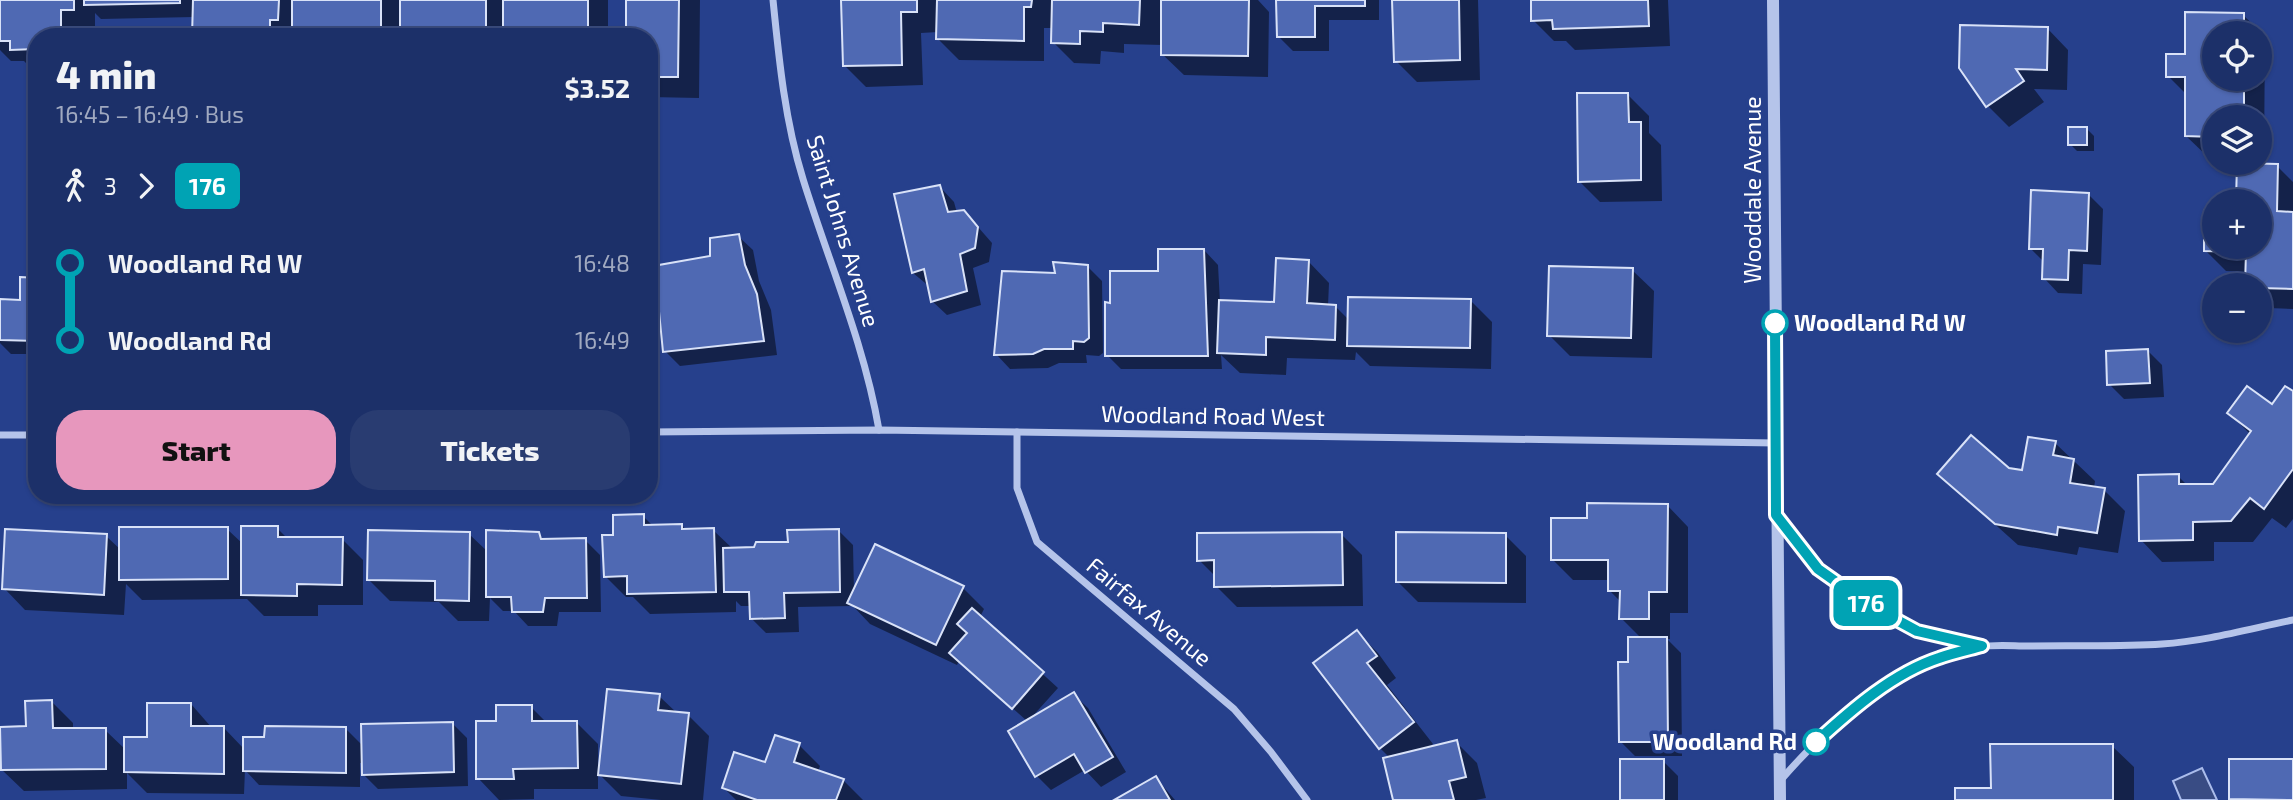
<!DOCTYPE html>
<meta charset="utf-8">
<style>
body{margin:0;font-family:"Exo 2",sans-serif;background:#293c71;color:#f1f3f6;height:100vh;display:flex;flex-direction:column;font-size:26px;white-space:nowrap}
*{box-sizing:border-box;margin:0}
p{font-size:23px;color:#a0a9c0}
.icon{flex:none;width:38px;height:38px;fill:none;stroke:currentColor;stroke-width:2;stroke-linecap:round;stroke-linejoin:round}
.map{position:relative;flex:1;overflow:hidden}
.drawer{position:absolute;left:28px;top:28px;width:630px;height:476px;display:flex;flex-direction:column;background:#1c3069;border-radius:28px;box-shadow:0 2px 5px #0004,0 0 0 2px #3a4b7d}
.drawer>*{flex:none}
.badge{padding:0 14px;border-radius:10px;font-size:24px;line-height:46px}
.controls{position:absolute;left:2202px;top:21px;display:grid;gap:14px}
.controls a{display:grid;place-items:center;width:70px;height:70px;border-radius:50%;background:#1c3069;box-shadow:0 2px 5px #0004,0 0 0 2px #3a4b7d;font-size:35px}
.map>.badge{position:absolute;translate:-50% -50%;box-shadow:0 0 0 4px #fff}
.legs{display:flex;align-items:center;gap:10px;height:77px;padding:0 28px;font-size:23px}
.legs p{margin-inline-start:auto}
.headline{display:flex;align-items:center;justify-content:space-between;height:119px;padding:0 28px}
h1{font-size:38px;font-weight:800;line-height:52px}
.cta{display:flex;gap:14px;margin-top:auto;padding:14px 28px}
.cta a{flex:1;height:80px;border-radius:28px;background:#e797bd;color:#111;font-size:28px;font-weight:800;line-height:80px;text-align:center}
.cta a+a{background:#293c71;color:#f1f3f6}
ul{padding:0 28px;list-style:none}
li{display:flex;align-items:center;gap:24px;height:77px;font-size:26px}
li i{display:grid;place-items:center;width:10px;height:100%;margin:0 9px;background:currentColor}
li i::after{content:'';width:18px;height:18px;margin:-9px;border:5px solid;border-radius:50%;background:#1c3069}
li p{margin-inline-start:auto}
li:first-child i{background:linear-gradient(#0000 50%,currentColor 0)}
li:last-child i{background:linear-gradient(currentColor 50%,#0000 0)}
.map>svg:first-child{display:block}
</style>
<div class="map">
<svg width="2293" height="800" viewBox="0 0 2293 800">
<rect width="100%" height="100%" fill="#26408c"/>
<path fill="#394c84" stroke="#aabceb" stroke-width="2" d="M2202,768l15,32h-36l-8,-19z"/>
<g fill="#0007" fill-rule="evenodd">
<path d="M0,0h608v37h-413l-1,-20 -93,2 -6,-6v17h-14v7h-44v33h-4l-9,-9h-13l-11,-11z"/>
<path d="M628,0h72l-1,98 -50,-1v-60z"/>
<path d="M843,0h415l11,12 -1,65 -84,-2 -22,-21 1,-9 -39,-1v9l-23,-2 -1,13 -26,-1 -21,-21v-14h-9v33l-85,-1 -21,-21v-7l-17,1 2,52 -57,2 -21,-21z"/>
<path d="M1278,0h101v20h-50v31h-36l-15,-15z"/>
<path d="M1394,0h84l2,80 -63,2 -21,-21z"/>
<path d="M1532,0h136l2,46 -95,4 -9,-9h-12l-21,-21z"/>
<path d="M2187,14l56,1 22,21 -1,121h-5v-40h-45v40h-6l-22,-21 1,-41 -19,-19 19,-20zM2214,33h45v46h-45z"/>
<path d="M2047,28l21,22 -1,40 -33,-1 10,13 -35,25 -21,-21 -27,-38z"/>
<path d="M1628,95l21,21v17l12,12 1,56 -62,1 -21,-21z"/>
<path d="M2087,129l7,7v15h-17l-7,-7z"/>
<path d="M2238,165l39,1 16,16v127l-25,-1 -9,-8v-15h-12v-13l-21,-1 -21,-21 9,-3h45v-46h-21z"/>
<path d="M940,187l14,15 3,11 7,-2 28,32 -3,19 -16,6 8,37 -34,10 -15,-14 -2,-14 -17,-14 -17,-77z"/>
<path d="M2088,194l15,15 -2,56 -18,-1 -1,30 -24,-1 -14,-15v-16l-14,-14z"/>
<path d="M738,236l15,14 6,31 12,29 6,45 -97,11 -15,-15 47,-93z"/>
<path d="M1204,250l14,15 2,37 55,2 33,-43 21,22 -1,23 8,1 13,13 122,-19 21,21 -1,47 -121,-3 -14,-14 -1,8 -68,-2 -1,17 -46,-2 -19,-18 1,14h-101l-14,-14 5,-50 48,-32z"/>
<path d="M1087,266l15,15 1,72 -4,3 -13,-1 1,8h-28l-11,5 -38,1 -14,-15 61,-79z"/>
<path d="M1632,270l22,21 -2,67 -82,-2 -21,-21z"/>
<path d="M37,279v75h-26l-11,-11v-42l22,1z"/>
<path d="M649,320l5,42 -5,1z"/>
<path d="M2148,351l14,14 2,32 -40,2 -15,-15z"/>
<path d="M2293,394v125l-7,9 -14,-10 -19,24h-39v19l-52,1 -21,-22 37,-64 10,10h26l37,-51 -22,-22 43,-7z"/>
<path d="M2055,443l40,38 -1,7 10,2 21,21 -7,42 -39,-6 -2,8 -59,-10 -79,-71 69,-4 16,2z"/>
<path d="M1667,505l21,22v86h-18v26h-3l14,14 1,103h-47l-15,-15 10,-77 12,-25 -21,-21v-16l-11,-11v-11h-37l-21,-21 37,-39z"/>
<path d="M643,516l10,10 29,-1 5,6 26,-1 20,19 56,-6 50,-12 14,14 1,47 109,-4 21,21 -4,8 78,71 -27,30 42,-24 15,14 38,64 -25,15 -16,-17 -34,20 -14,-14 -10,-55 -68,-60 -2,4 -87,-41 -17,-18 -55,1 1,25 -33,1 -14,-14 -1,-13h-10l-5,-5v11l-86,2 -17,-17h-7l-21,-21 10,-39z"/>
<path d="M277,528l11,11h54l21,21v45h-45v11h-54l-17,-17 -105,1 -16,-16 -2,31 -99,-5 -21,-22 102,-52 15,14 106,-21 16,15z"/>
<path d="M469,534l19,18 50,-18 7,7 40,-1 15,15 1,57h-42l-2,14h-29l-14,-15h-11l-13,-13 -1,23h-31l-19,-19 -49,-1 -21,-21z"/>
<path d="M1341,534l21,21 1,51 -126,1 -21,-21v-9l-17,-17z"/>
<path d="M1505,535l21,21v47l-108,-1 -21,-21z"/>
<path d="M1357,632l21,21 18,25 -9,7 46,59 -6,5 29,-7 21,21 9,35 -10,2h-81l-5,-42 -10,-10z"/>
<path d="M659,696l18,17 11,2 21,21 -6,64h-42l-40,-4 -23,-23v16h-64v10l-35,1 -21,-22 19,-55 34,-16 16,16h30l21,21v22h2z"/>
<path d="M52,702l21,21v7h32l21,20 23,-12 42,-34 21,24h12l21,22 101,-21 17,17 90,-22 14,14 1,48 -90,3 -15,-15v-11h-3v24l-101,-2 -14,-15 -1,24 -97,-1 -20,-20v16l-103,2 -22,-21 26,-42z"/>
<path d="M799,745l21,21 -2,6 25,8 20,20h-127l-12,-12z"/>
<path d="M2112,746l22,21v33h-177l35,-10z"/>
<path d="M2293,760v40l-62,-1z"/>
<path d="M1663,761l15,15v24h-56z"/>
<path d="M1156,778l19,22h-58z"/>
</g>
<g fill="#4f69b3" stroke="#d9e2f8" stroke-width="2">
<path d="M0,0h74v10h-13v27h-24l-1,12 -26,1v-9h-10z"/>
<path d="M84,0h96v3l-96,2z"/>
<path d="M193,0h86l-1,20h-8v17h-78z"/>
<rect x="292" y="0" width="89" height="37"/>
<rect x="400" y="0" width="86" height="37"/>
<rect x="503" y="0" width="85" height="37"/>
<path d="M626,0h53l-1,77h-29v-40h-23z"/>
<path d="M841,0h76v12h-16l1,53 -59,1z"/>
<path d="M937,0h95l-1,7h-7v34l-88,-2z"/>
<path d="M1052,0h88l-1,25 -36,-2v9l-23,-1v13l-29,-1z"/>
<path d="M1161,0h88l-1,56 -87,-1z"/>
<path d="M1276,0h89v6h-50v31h-38z"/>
<path d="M1392,0h67l1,60 -66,2z"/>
<path d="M1531,0h117l1,26 -96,3 -1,-9 -21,1z"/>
<path d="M2185,12l59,1v20h-30v46h30v38h-30v20l-29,-1v-59h-19v-23h19z"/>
<path d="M1960,25l88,2 -1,43 -31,-1 8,12 -38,26 -27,-39z"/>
<path d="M1577,93h51l1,29h12v58l-63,2z"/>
<rect x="2068" y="127" width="19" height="18"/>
<path d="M2237,163l41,1 -1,47 16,1v77l-34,-1v-3h-14l1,-33 -42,-1v-41h10v37h45v-46h-23z"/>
<path d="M940,185l8,27 16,-2 14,17 -3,21 -15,6 7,37 -36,11 -7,-33 -12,4 -18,-79z"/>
<path d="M2031,190l58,3 -2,58 -18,-1 -1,30 -26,-1 1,-30h-14z"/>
<path d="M739,234l6,31 12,29 7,47 -101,11 -8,-81 4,-6 51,-9v-18z"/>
<path d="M1158,249h46l4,107h-103v-54l5,1v-32h48z"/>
<path d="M1276,258l33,2 -2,43 29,2 -1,35 -69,-3v18l-49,-2 2,-53 55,2z"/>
<path d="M1053,262l35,3 1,73 -5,4 -11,-1v8h-29l-11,5 -39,1 8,-84 53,2z"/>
<path d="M1549,266l84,2 -2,70 -84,-2z"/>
<path d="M20,277l17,1v63l-37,-1v-41l20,1z"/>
<path d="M1348,297l123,2 -1,49 -123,-2z"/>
<path d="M2148,349l2,34 -43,2 -1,-34z"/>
<path d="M2247,386l25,18 13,-18 8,5v78l-29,40 -14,-11 -19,23 -38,1v18l-54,1 -1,-66 41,-1v10h34l38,-53 -24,-18z"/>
<path d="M1971,435l38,33 13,2 6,-33 28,4 -3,14 21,4 -4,24 35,5 -8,45 -39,-6 -1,8 -62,-11 -58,-50z"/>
<path d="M1587,503l81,1 -1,88h-18v27h-30l1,-28h-12v-31h-57v-42h36z"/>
<path d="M644,514v11l38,-1v5l32,-1 2,64 -89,2v-18l-23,1 -2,-42h11v-20z"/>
<path d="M241,526h37v11h65l-1,48 -45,-1v12l-56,-1z"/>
<path d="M119,527h109v52l-109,1z"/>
<path d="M5,529l102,5 -3,61 -102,-6z"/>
<path d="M839,529l1,63 -56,1 1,25 -35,1 -1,-27h-25l-1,-44 31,-1 2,-5h32l-1,-12z"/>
<path d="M368,530l102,2 -1,69 -34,-1v-19l-68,-1z"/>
<path d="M486,530l53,2 2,7 45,-1 1,60h-42l-2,14h-31l-1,-15h-25z"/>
<path d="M1342,532l1,53 -129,2v-27l-17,1v-28z"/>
<path d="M1396,532l110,1v50l-110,-1z"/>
<path d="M875,544l89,42 -28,59 -89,-42z"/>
<path d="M972,608l72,64 -32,37 -63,-56 18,-20 -10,-9z"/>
<path d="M1357,630l20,26 -10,7 47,59 -35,27 -66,-86z"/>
<path d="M1628,637h39l1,105h-49l-1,-80h10z"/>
<path d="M607,689l53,5 -2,16 31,3 -8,71 -83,-9z"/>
<path d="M1074,692l39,65 -28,16 -11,-19 -39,23 -27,-46z"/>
<path d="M52,700l1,28h53v41l-105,1 -1,-43 26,-1 -1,-25z"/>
<path d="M147,703h44v23h33v48l-100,-2v-35h23z"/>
<path d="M496,705h36v16h45l1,47 -65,1 1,10h-38v-58h20z"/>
<path d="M453,722l1,50 -92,3 -1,-51z"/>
<path d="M265,726l81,1v46l-103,-2v-34h21z"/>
<path d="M775,735l25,8 -6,19 50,17 -8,21h-79l-35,-12 12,-36 31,10z"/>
<path d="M1457,740l9,37 -17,4 5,19h-61l-10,-42z"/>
<path d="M1990,744h123v56h-158v-12h36z"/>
<rect x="1620" y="759" width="44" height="41"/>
<path d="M2229,759h64v41l-64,-1z"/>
<path d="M1156,776l14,24h-56z"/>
</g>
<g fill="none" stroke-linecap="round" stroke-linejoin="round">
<g stroke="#b5c4ea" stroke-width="7">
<path d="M773,0c6,60 12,121 30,179 26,84 61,164 76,251"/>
<path d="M649,432l230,-2 897,13"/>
<path d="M1017,432v56l20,54 197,167 37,43 36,48"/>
<path d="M0,435h37"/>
<path d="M1778,518l40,51 51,36 48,26 64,15"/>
<path d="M1780,781c52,-60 119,-120 200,-134 15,-3 33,-1 48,-1 44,-1 89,1 134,-2 44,-3 87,-15 131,-24"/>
</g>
<path stroke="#b5c4ea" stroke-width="12" d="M1773,0l7,800"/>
</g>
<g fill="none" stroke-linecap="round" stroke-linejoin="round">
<g stroke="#fff" stroke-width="16">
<path id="line-1" d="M1775,323l1,192 42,54 51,36 48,26 65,15c-15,4 -29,7 -43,12 -46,15 -88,52 -123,84"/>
</g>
<use href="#line-1" stroke="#00a3b4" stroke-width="10"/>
</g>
<g fill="#fff" stroke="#00a3b4" stroke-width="3.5">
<circle cx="1775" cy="323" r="12"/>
<circle cx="1816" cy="742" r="12"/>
</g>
<g text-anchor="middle" stroke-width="7" stroke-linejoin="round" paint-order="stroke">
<g font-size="23" fill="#fff" stroke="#26408c">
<text transform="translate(1753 190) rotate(-90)" y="8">Wooddale Avenue</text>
<text transform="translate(843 231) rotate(73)" y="8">Saint Johns Avenue</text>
<text transform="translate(1213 416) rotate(1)" y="8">Woodland Road West</text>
<text transform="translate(1149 612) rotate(40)" y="8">Fairfax Avenue</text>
</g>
<g font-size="23" font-weight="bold" fill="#fff" stroke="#26408c" text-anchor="start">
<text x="1794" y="331">Woodland Rd W</text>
<text x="1797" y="750" text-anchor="end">Woodland Rd</text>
</g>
</g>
</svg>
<div class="controls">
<a><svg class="icon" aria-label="locate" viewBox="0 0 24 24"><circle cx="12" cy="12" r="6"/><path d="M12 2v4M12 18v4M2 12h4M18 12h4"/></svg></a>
<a><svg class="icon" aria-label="layers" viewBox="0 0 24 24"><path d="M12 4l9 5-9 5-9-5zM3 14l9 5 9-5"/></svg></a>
<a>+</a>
<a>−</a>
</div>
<b class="badge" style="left:1866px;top:603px;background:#00a3b4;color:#fff">176</b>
<section class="drawer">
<div class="headline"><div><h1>4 min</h1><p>16:45 – 16:49 · Bus</p></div><b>$3.52</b></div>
<div class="legs"><svg class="icon" aria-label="walk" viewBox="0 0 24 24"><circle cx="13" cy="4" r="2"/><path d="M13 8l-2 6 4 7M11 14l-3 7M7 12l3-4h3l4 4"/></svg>3<svg class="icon" aria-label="forward" viewBox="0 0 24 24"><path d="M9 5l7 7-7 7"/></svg><b class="badge" style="background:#00a3b4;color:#fff">176</b></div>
<ul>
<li><i style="color:#00a3b4"></i><b>Woodland Rd W</b><p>16:48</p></li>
<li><i style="color:#00a3b4"></i><b>Woodland Rd</b><p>16:49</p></li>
</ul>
<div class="cta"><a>Start</a><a>Tickets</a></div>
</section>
</div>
